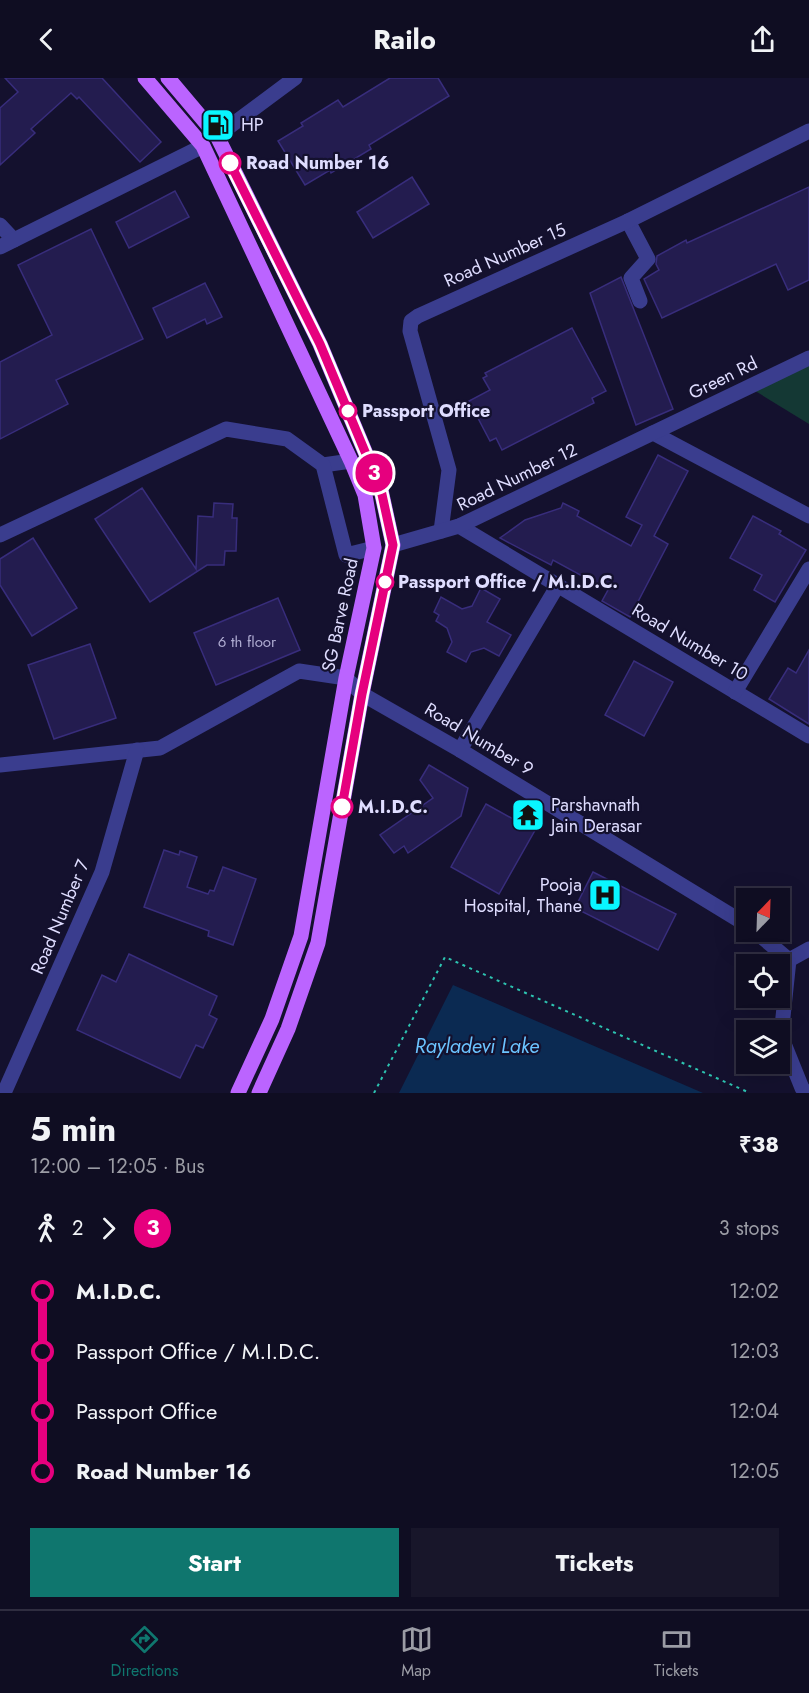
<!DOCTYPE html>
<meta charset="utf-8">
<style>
body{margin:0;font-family:Jost,sans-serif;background:#18162a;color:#f1f3f6;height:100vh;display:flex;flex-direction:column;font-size:22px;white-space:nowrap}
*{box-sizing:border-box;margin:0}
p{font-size:20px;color:#9b9ca5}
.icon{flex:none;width:33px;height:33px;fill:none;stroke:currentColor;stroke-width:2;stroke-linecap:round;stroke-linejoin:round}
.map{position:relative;height:1015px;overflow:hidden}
.panel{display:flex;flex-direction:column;background:#0f0d22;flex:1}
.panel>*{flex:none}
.badge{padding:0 12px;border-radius:20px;font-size:21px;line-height:39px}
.needle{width:39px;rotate:23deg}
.buttons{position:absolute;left:736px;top:810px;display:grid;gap:12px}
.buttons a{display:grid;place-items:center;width:54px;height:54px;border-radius:0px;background:#0f0d22;box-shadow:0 6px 24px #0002,0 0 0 2px #2f2d40;font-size:30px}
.map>.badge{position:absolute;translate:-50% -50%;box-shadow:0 0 0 3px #fff}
.legs{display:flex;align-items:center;gap:9px;height:66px;padding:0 30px;font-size:20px}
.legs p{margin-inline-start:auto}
.overview{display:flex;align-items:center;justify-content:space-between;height:102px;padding:0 30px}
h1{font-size:33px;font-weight:700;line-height:45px}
.cta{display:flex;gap:12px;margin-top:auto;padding:12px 30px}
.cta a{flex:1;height:69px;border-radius:0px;background:#0f766e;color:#fff;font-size:24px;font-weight:700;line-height:69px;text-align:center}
.cta a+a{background:#18162a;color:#f1f3f6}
ul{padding:0 30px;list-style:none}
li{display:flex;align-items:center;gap:21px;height:60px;font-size:22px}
li i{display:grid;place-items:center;width:9px;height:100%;margin:0 8px;background:currentColor}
li i::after{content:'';width:15px;height:15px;margin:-8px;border:4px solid;border-radius:50%;background:#0f0d22}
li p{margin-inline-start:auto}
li:first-child i{background:linear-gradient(#0000 50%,currentColor 0)}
li:last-child i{background:linear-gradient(currentColor 50%,#0000 0)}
header{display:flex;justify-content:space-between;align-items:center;height:78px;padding:0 30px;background:#0f0d22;font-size:27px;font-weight:700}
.menu{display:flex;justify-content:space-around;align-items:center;height:84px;border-top:2px solid #2f2d40;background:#0f0d22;font-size:16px;color:#9b9ca5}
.menu a{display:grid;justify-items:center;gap:3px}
.menu .on{color:#0f766e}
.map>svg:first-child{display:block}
</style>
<header><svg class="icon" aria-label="back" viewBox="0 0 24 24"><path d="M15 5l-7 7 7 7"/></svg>Railo<svg class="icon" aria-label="share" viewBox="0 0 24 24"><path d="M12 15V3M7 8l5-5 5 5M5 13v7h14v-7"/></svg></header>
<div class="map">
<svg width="809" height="1015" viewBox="0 0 809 1015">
<rect width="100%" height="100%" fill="#14112e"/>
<path fill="#143834" d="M809,284v62l-57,-35z"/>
<path fill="#0b2a52" d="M453,907l250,108h-304z"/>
<g fill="#231c4f" stroke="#382d7c" stroke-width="1.5">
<path d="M5,0h97l59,64 -21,20 -61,-65 -2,2 -6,-6 -40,36 4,4 -35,32v-57l18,-16z"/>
<path d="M390,0h48l11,18 -80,49 2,4 -40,24 -1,-3 -25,15 -27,-44 25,-15 -2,-3 37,-23 5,7z"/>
<path d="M412,99l17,27 -56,34 -16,-26z"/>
<path d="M809,109v93l-21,10 -12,-26 -114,54 -18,-39 15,-9 -3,-6 1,-8 29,-16 1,3z"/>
<path d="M175,113l14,26 -60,31 -13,-26z"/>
<path d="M91,151l52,110 -87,41 12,24 -68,35v-77l52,-27 -34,-70z"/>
<path d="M621,199l52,132 -37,16 -46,-132z"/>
<path d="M205,205l17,34 -15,7 -2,-5 -38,19 -14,-30z"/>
<path d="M572,250l34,63 -14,7 2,5 -92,47 -6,-12 -6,3 -21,-40 21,-11 -7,-12 4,-2 -2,-3z"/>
<path d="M658,377l30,16 -34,65 14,8 -38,73 -28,-16 6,-11 -55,-30 -2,5 -51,-27 25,-18 36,-12 2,-5 16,8 -2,5 54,30 11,-21 -16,-8z"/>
<path d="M142,410l54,81 2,-53 15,1 1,-14 19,1 -1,14h5l-1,33h-11l-1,14h-17l-57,37 -55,-83z"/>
<path d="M753,438l28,15 -2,3 27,16 -31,52 -21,-12 8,-15 -32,-17z"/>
<path d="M33,460l44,70 -45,28 -32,-51v-26z"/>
<path d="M481,510l19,11 -13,23 24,13 -12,21 -15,-8 -13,4 -5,10 -19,-10 5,-10 -5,-14 -11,-7 3,-6 -5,-3 7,-15 21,12 10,-3z"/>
<path d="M278,520l22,52 -84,35 -22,-52z"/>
<path d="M90,566l26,74 -62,21 -26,-74z"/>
<path d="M809,572v74l-40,-25 19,-31 8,5z"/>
<path d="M634,583l39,21 -29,54 -39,-21z"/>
<path d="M429,687l39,23 -7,28 -53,37 -4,-7 -10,7 -14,-18 53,-37 -13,-18z"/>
<path d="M486,726l27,15 3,-6 22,12 -39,69 -48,-27z"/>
<path d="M164,772l15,5 1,-4 17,6 -10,30 21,7 2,-4 4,1 9,-24 33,12 -23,66 -25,-9 1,-5 -65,-24z"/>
<path d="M593,794l83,42 -18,36 -83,-42z"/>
<path d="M129,876l88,42 -8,19 8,4 -14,29 -7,-3 -16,33 -103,-48 25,-55 14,7z"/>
</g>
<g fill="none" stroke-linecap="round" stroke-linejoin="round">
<path stroke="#2dc4b1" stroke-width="2" stroke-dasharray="3 4.5" stroke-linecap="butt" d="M374,1015l71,-136 305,136"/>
<g stroke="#3a3d8e" stroke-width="15">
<path d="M217,58l78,-58"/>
<path d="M628,143l20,38 -17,19 9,23"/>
<path d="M0,147l14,15"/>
<path d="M0,169l203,-101"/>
<path d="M653,355l156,83"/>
<path d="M323,387l28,-4"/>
<path d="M459,448l350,210"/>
<path d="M441,453l8,-61 -39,-139 1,-10 7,-5 210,-95 181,-90"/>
<path d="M0,457l226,-106 61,10 36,26 23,90 28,-7"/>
<path d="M393,467l66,-19 350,-168"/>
<path d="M735,614l74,-123"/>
<path d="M460,672l98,-165"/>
<path d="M0,687l160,-17 139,-77 47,7 16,16 98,56 287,175"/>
<path d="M756,854l33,28 -8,76 21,52 5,5"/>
<path d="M789,882l20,-11"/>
<path d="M4,1015l98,-221 35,-122"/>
</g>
<g stroke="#bb64ff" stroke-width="15">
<path d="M145,0l58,68 148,315 14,34 9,53 -28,130 -45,258 -29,83 -34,74"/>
<path d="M168,0l49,58 103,208 61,146 12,55 -31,149 -44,249 -30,86 -29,64"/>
</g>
</g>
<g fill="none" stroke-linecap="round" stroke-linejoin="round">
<g stroke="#fff" stroke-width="14">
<path id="line-1" d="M230,85l90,181 61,146 12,55 -31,149 -20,113"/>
</g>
<use href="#line-1" stroke="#e6007e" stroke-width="9"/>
</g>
<defs>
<g id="fuel-square" transform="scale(1.725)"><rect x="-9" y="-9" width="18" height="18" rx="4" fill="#09f6ff" stroke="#14112e"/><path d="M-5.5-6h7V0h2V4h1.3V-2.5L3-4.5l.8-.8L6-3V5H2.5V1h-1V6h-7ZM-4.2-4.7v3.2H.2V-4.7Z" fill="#111"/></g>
<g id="temple-square" transform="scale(1.725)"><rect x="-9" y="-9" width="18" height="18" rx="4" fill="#09f6ff" stroke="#14112e"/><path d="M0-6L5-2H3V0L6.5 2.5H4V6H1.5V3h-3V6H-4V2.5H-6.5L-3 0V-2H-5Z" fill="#111"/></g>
<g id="hospital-square" transform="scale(1.725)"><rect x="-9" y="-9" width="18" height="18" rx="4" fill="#09f6ff" stroke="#14112e"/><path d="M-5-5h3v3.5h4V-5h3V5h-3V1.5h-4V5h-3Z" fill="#111"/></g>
</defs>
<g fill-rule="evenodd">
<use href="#fuel-square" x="218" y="47"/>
<use href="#temple-square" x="528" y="737"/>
<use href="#hospital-square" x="605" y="817"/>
</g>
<g fill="#fff" stroke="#e6007e" stroke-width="3">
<circle cx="230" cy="85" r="10"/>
<circle cx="348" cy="333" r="8"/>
<circle cx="385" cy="504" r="8"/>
<circle cx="342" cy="729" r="10"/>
</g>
<g text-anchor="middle" stroke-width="4.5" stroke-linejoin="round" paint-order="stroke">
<g font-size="15" fill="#b0add3">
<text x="247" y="569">6 th floor</text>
</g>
<g font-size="18" fill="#dfddff" stroke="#14112e" text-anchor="start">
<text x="241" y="53">HP</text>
<text x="551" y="733">Parshavnath<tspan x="551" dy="21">Jain Derasar</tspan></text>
<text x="582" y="813" text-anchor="end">Pooja<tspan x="582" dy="21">Hospital, Thane</tspan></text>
</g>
<g font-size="18" font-weight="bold" fill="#dfddff" stroke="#14112e" text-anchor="start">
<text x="246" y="91">Road Number 16</text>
<text x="362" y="339">Passport Office</text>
<text x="398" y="510">Passport Office / M.I.D.C.</text>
<text x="358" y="735">M.I.D.C.</text>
</g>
<g font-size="18" fill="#dfddff" stroke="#14112e">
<text transform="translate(505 177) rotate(-24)" y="6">Road Number 15</text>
<text transform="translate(723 300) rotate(-26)" y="6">Green Rd</text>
<text transform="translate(517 399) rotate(-26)" y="6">Road Number 12</text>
<text transform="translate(340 537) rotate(-78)" y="6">SG Barve Road</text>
<text transform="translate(690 564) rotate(31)" y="6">Road Number 10</text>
<text transform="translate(479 661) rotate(31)" y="6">Road Number 9</text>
<text transform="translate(60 839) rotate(-67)" y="6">Road Number 7</text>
</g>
<g font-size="20" font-style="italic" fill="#6bc4ff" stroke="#14112e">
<text x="477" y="975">Rayladevi Lake</text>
</g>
</g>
</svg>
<div class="buttons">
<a><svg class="needle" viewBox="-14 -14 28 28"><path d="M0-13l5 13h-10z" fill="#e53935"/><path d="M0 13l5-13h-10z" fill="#9b9ca5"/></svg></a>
<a><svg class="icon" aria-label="locate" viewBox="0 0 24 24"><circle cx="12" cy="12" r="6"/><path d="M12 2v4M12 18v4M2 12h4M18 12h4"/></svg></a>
<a><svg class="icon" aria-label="layers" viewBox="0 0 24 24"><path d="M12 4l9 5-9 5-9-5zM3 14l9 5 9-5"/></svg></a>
</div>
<b class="badge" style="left:374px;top:395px;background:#e6007e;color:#fff">3</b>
</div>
<section class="panel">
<div class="overview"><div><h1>5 min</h1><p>12:00 – 12:05 · Bus</p></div><b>₹38</b></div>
<div class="legs"><svg class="icon" aria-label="walk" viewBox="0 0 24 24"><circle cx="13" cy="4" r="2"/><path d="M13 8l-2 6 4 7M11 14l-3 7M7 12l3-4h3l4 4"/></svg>2<svg class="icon" aria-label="forward" viewBox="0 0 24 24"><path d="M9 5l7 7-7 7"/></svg><b class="badge" style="background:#e6007e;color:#fff">3</b><p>3 stops</p></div>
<ul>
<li><i style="color:#e6007e"></i><b>M.I.D.C.</b><p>12:02</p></li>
<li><i style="color:#e6007e"></i><span>Passport Office / M.I.D.C.</span><p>12:03</p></li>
<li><i style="color:#e6007e"></i><span>Passport Office</span><p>12:04</p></li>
<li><i style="color:#e6007e"></i><b>Road Number 16</b><p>12:05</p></li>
</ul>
<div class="cta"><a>Start</a><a>Tickets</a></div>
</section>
<nav class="menu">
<a class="on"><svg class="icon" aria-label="directions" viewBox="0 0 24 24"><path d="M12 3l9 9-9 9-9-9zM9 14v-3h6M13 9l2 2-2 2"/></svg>Directions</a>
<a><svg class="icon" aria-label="map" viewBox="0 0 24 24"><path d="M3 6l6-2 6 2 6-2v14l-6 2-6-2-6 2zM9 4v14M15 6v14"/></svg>Map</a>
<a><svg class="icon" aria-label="tickets" viewBox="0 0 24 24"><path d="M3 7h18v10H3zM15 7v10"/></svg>Tickets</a>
</nav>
